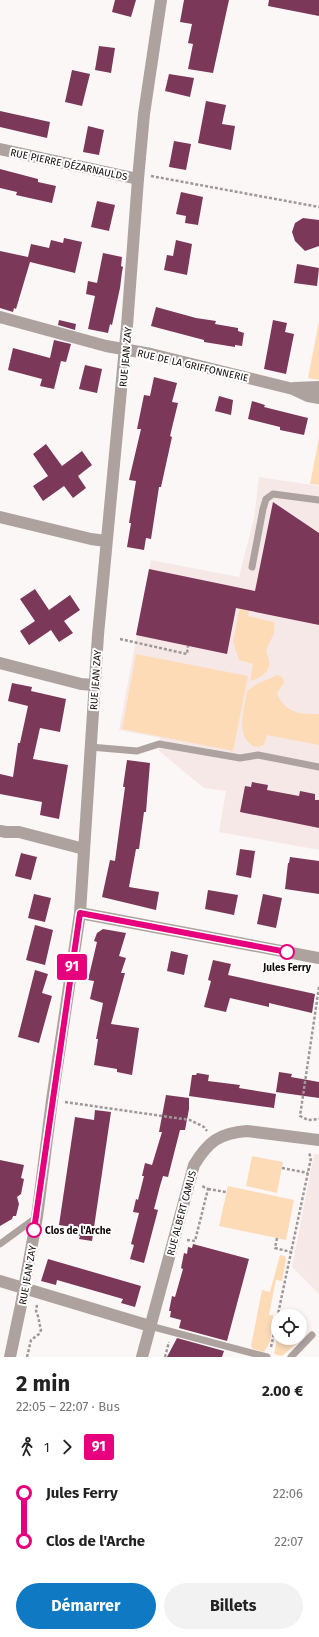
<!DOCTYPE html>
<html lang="fr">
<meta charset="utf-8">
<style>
body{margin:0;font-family:"Fira Sans",sans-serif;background:#f2f2f2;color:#222;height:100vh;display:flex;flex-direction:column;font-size:15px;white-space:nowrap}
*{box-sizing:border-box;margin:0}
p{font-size:13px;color:#767676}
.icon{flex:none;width:22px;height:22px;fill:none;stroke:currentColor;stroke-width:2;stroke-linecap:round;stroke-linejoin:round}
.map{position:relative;height:1357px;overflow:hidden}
.details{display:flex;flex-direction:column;background:#fff;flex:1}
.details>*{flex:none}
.badge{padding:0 8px;border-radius:3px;font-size:14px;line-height:26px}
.buttons{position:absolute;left:271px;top:1309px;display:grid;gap:8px}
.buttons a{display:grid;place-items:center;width:36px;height:36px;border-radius:50%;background:#fff;box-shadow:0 2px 6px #0003;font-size:20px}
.map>.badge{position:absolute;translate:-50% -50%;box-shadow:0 0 0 2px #fff}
.legs{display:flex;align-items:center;gap:6px;height:44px;padding:0 16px;font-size:13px}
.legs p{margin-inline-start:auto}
.headline{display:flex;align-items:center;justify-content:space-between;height:68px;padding:0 16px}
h1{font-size:22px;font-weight:700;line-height:30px}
.button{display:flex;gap:8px;margin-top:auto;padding:8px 16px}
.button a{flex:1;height:46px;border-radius:24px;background:#0f79c4;color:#fff;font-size:16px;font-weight:700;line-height:46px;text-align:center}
.button a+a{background:#f2f2f2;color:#222}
ul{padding:0 16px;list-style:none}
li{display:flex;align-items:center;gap:14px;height:48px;font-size:15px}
li i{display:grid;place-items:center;width:6px;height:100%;margin:0 5px;background:currentColor}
li i::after{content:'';width:10px;height:10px;margin:-5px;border:3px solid;border-radius:50%;background:#fff}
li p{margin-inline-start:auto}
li:first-child i{background:linear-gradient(#0000 50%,currentColor 0)}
li:last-child i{background:linear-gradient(currentColor 50%,#0000 0)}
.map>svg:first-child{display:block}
</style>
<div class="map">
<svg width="319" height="1357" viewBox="0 0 319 1357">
<rect width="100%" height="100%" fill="#fcf7f7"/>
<g fill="#f7e8e8">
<path d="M259,477l60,9v364l-100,-18 7,-41 -22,-3 -45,-37 1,-13 -41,-8 32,-170 88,17 15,-59z"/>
<path d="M314,1154h5v140l-27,-27z"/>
</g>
<g fill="#fddbb7">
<path d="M319,321v59l-11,-2z"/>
<path d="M319,438v47l-9,-1z"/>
<path d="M243,590l9,2 -4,24 26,6c2,14 -2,14 -7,26 -2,5 1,7 2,12 3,11 -10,19 -19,21l3,-17 -14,-4 -6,-18z"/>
<path d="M136,654l112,22 -15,75 -111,-22z"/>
<path d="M278,675l5,3 1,5 -7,10c8,20 22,21 42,21v31l-52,-10 -3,10c-6,3 -10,2 -15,-2 -13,-12 -4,-36 -2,-52l10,-7z"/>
<path d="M252,1156l31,6 -6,31 -31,-7z"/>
<path d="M228,1186l66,14 -8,40 -67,-14z"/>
<path d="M280,1255l5,1 1,4 -4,21 -6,-1 -7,35h4l-3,27 -6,10 -11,-3 -2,-3 11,-56 8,2z"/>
<path d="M278,1335v3h22v-2l3,2 -21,18 -8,-2z"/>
</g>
<g fill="#7b3859">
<path d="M115,0h21l-5,17 -19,-5z"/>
<path d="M184,0h45l-16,73 -25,-4 5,-25 -5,-1 4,-19 -12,-2z"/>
<path d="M269,0h50v16l-51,-10z"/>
<path d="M99,46l16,2 -4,25 -16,-3z"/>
<path d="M72,70l18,4 -8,32 -17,-4z"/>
<path d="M169,74l25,4 -4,19 -25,-6z"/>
<path d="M206,101l20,4 -4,19 13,2 -4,24 -33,-7z"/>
<path d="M0,111l50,11 -3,16 -47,-11z"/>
<path d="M88,126l16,4 -5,25 -16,-3z"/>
<path d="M174,141l17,3 -5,26 -17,-3z"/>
<path d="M0,169l38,10v3l18,4 -4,17 -36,-8 1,-3 -17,-4z"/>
<path d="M181,192l22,5 -5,28 -13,-2 1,-7 -10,-2z"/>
<path d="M97,201l18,4 -6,26 -18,-4z"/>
<path d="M303,218l16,2v26l-14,5 -10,-10 -3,-9 3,-9z"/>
<path d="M64,238l18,4 -7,31 -45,-11 -14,47 -2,-1 -1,4 -13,-4v-57l28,6 3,-13 18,4 2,-8 12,3z"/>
<path d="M176,240l16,4 -5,31 -23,-5 3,-15 6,1z"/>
<path d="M103,253l19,4 -1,9 2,1 -1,5 -2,16 -8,37 -2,-1 -2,9 -20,-4 7,-33 -9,-2 2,-13 9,2z"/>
<path d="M297,264l22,4 -2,18 -23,-3z"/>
<path d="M156,307l40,11 20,3 -1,3 23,4v3l6,2 -2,13 -7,-1v2l-31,-5v-2l-53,-14z"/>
<path d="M59,320l17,4 -1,6 -17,-5z"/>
<path d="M273,320l14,3 -2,9 9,2 -8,40 -22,-5z"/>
<path d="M54,340l17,4 -5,18 -5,-1 -7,28 -14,-3 2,-7 -34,-9 5,-22 37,10z"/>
<path d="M85,365l17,4 -5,24 -18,-4z"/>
<path d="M154,377l23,6 -5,19 6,1 -8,33 2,1 -11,50h-2l-8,52 -5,-1 -2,12 -17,-3 4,-24h-2l7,-42 -7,-1 12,-51h-4l7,-34 6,1z"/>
<path d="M219,396l14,4 -2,15 -16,-4z"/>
<path d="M252,401l13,4 -1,2 44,11 -4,17 -24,-5v-3l-32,-8z"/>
<path d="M46,444l16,22 20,-15 10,14 -14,11 8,12 -13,10 -9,-12 -21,15 -10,-15 15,-10 -15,-22z"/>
<path d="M273,502l46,31v92l-83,-17 -9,46 -91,-19 13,-66 106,22z"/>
<path d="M35,589l14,21 21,-15 10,15 -16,11 9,12 -14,9 -8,-12 -22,15 -9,-14 15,-10 -15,-22z"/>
<path d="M12,683l20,4 -1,4 35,8 -6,33 -20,-4 -7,31 35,6 -9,54 -19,-4 2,-13 -42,-8v-20l13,3 5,-34h2l8,-37 -20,-5z"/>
<path d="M127,760l23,3 -4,49h-2l-5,37h-3l-7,38 30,5 -3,18 -54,-13 8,-37 5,1 10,-74h-2z"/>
<path d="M252,782l16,3 -1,5 32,6 1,-5 15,3v6h4v28l-79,-16 5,-26 6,1z"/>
<path d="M240,849l15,2 -4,27 -15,-3z"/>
<path d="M21,853l16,4 -6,23 -16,-4z"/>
<path d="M290,857l29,4v33l-34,-5 3,-26h1z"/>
<path d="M208,890l30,5 -4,20 -29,-6z"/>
<path d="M34,894l17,4 -6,24 -17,-4z"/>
<path d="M263,894l19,4 -6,30 -19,-4z"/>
<path d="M35,925l18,5 -8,35 -19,-5z"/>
<path d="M103,929l23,4 -7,23 7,2 -5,15h4l-14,51 28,4 -7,47 -15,-3v-3l-23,-4 4,-26h-2l7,-36 -13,-4 4,-18 -6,-1 9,-38 -3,-1 3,-8z"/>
<path d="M171,951l17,4 -4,20 -17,-4z"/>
<path d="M213,960l18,4 -3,11 87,19 -3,19 -43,-10v4l-39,-9 -4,14 -22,-5 7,-26 -3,-1z"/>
<path d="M35,970l13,4 -6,19 10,3 -13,47 -21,-6z"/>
<path d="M279,1072l13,2 -1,3 28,5v16l-43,-6z"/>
<path d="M197,1073l12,2 -1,6 32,4 -1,3 37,6 -2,14 -85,-12 3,-21h4z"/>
<path d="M166,1095l23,3v11l-4,21h-5l-12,47 -5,-1 -3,10 -6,23 4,1 -14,53 -14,-4 4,-14 -3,-1 8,-31 -6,-1 3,-13 2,1 6,-24h-2l3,-13 7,2 10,-33h-3z"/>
<path d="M95,1110l16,2 -19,129 -13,-2 1,-3 -2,-1 1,-7 -20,-3 16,-108 19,3z"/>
<path d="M0,1160l24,5 -3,13 3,1 -3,15 -4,3 2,7 -3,12h-3l-1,3 -12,7z"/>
<path d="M193,1244l56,15 -22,82 -48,-13 2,-8 -11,-3 1,-6h-2l3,-15 3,1 8,-28 -2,-1 3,-15 3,1 1,-7 4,1z"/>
<path d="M48,1259l93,27 -6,21 -14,-4 2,-4 -66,-19 -1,5 -15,-4z"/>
<path d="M177,1338l47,13 -2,6h-55z"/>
</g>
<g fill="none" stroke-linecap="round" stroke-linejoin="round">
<g stroke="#9f9899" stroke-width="2.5" stroke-dasharray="3 2" stroke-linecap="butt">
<path d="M151,176l168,31"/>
<path d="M120,639l67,15 1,-8"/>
<path d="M319,987l-19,129 8,4 11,-1"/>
<path d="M65,1102l125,18 14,7 3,4"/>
<path d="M282,1168l26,5"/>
<path d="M208,1189l18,3"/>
<path d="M277,1238l-2,10 16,4"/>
<path d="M187,1240l8,1 13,-52 -6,-3"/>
<path d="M271,1347l40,-189 -2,-5"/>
<path d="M27,1357l4,-17 8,-6 2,-4c-2,-7 -2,-13 -5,-19l1,-6"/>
<path d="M165,1357l4,-15"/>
</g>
<g stroke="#ada29e" stroke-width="7">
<path d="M252,567l11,-58 3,-10 7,-5 46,6"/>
<path d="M90,747l47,4 22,-7 81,14 18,-3 61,12"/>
<path d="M0,1244l37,-27"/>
<path d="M150,1326l117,31"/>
<path d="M291,1357l21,-22"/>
</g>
<g stroke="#ada29e" stroke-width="12">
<path d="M0,149l138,30"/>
<path d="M0,317l106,29 45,8 142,35 15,7 11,2"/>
<path d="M294,388l25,-1"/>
<path d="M0,517l91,22 15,2"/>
<path d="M0,663l81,21 13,1"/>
<path d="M0,831l6,1h13l65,17"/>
<path d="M80,913l239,45"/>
<path d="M0,1281l150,45"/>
<path d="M10,1357l11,-52 16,-88 15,-117 28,-187 18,-278 29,-309 11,-147 6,-65 17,-114"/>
<path d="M142,1357l52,-192c14,-23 25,-32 53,-34l72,9"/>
</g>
</g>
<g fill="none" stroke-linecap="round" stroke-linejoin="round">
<g stroke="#fff" stroke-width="9">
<path id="line-1" d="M34,1230l46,-317 207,39"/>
</g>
<use href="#line-1" stroke="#e6007e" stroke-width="6"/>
</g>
<g fill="#fff" stroke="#e6007e" stroke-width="2">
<circle cx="287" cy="952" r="7"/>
<circle cx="34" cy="1230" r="7"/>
</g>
<g text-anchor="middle" stroke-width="4" stroke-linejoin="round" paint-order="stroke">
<g font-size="10" fill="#130a0b" stroke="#fff">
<text transform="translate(69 164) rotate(12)" y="4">RUE PIERRE DÉZARNAULDS</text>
<text transform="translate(125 357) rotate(-85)" y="4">RUE JEAN ZAY</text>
<text transform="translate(193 365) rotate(13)" y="4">RUE DE LA GRIFFONNERIE</text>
<text transform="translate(95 680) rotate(-86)" y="4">RUE JEAN ZAY</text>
<text transform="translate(181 1213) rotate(-75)" y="4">RUE ALBERT CAMUS</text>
<text transform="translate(27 1275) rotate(-80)" y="4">RUE JEAN ZAY</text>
</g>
<g font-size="10" font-weight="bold" fill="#130a0b" stroke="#fff">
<text x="287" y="971">Jules Ferry</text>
<text x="45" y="1234" text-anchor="start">Clos de l'Arche</text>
</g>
</g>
</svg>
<div class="buttons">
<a><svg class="icon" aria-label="locate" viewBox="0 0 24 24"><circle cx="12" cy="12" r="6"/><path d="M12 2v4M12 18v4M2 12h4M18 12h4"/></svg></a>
</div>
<b class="badge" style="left:72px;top:967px;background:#e6007e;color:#fff">91</b>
</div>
<section class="details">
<div class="headline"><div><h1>2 min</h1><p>22:05 – 22:07 · Bus</p></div><b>2.00 €</b></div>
<div class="legs"><svg class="icon" aria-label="walk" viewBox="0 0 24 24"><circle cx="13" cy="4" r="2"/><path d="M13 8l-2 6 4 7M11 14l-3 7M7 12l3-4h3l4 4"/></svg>1<svg class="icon" aria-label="forward" viewBox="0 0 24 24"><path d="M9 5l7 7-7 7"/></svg><b class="badge" style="background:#e6007e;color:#fff">91</b></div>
<ul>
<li><i style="color:#e6007e"></i><b>Jules Ferry</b><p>22:06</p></li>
<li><i style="color:#e6007e"></i><b>Clos de l'Arche</b><p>22:07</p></li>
</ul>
<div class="button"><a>Démarrer</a><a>Billets</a></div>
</section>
